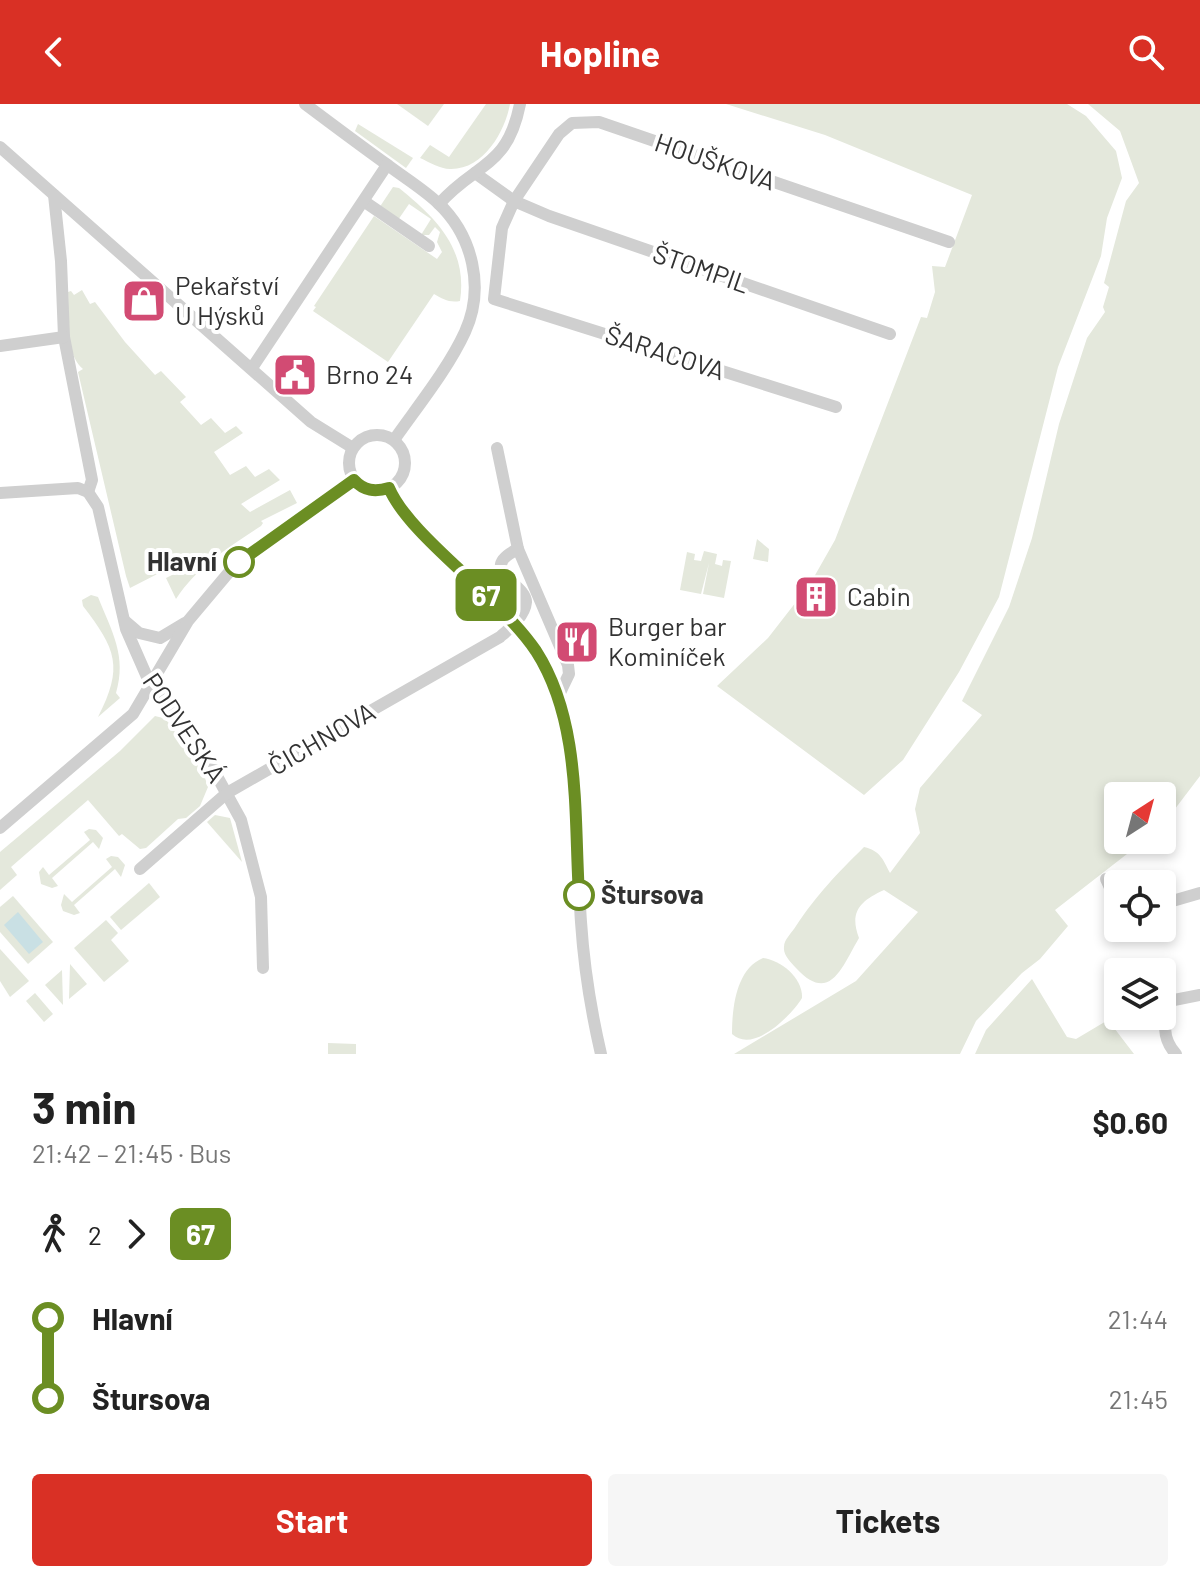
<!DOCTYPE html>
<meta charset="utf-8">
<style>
body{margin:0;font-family:Barlow,sans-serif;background:#f6f6f6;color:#222;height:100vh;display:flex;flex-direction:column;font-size:30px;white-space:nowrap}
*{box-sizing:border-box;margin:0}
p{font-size:26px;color:#767676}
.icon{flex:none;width:44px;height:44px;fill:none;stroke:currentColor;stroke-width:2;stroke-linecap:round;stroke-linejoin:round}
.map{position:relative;height:950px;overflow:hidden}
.side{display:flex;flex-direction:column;background:#fff;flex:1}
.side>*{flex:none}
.badge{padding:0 16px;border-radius:12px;font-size:28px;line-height:52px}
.needle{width:52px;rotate:36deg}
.buttons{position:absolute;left:1104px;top:678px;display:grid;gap:16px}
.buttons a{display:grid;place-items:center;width:72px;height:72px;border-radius:8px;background:#fff;box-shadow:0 4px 12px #0003;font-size:40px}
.map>.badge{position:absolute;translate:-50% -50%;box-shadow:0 0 0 4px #fff}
.legs{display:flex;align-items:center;gap:12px;height:88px;padding:0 32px;font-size:26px}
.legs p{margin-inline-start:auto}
.headline{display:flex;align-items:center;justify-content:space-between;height:136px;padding:0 32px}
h1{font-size:44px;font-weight:700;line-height:60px}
.button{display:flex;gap:16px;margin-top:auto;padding:16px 32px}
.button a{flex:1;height:92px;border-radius:8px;background:#d93025;color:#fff;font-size:32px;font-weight:700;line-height:92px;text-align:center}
.button a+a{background:#f6f6f6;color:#222}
ul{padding:0 32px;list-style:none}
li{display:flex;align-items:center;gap:28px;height:80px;font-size:30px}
li i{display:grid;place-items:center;width:12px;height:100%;margin:0 10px;background:currentColor}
li i::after{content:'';width:20px;height:20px;margin:-10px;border:6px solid;border-radius:50%;background:#fff}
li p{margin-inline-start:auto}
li:first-child i{background:linear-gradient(#0000 50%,currentColor 0)}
li:last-child i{background:linear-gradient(currentColor 50%,#0000 0)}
header{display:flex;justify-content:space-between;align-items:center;height:104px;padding:0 32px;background:#d93025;color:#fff;font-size:36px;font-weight:700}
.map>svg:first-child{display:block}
</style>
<header><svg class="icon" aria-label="back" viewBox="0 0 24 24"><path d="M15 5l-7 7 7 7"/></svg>Hopline<svg class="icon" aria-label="search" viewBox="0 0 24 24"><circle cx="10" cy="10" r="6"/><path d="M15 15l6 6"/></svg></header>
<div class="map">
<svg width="1200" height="950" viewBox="0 0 1200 950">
<rect width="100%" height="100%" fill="#fff"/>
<g fill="#e4e8dc">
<path d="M397,0h47l-16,22z"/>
<path d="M486,0h24c-5,28 -27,66 -60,65 -10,0 -21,-7 -30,-11l10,-13 19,12z"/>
<path d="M726,0h341l19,12 30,35 6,27 -15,40 -6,38 -43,111 -59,230 -40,75 -56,88 -39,35 -147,-109 51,-48 42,-54 25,-44 86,-223 6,1 8,-26 -3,-26 13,1 27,-72 -147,-60z"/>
<path d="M1088,0h112v672l-38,50v-30h-44v44h27l-90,70 13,16 -28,33 -18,14 -46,48 -16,33h-226l122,-73 62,-69 -34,-22c-24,11 -35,22 -25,48 -17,29 -29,67 -63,30 -5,-6 -13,-13 -12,-21 0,-8 8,-14 12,-21 22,-33 40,-51 68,-79 17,4 19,13 26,26l30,-40 -5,-24 5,-21 62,-73 -20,-14 47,-94 23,-69 27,-114 28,-86 18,-26 -2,-5 6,-20 -5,-4 22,-82 13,-18 -19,-52z"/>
<path d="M358,20l55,34 -7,10 -51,-37z"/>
<path d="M393,83l6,1c37,30 69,61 61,113 -11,2 -17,-2 -26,-7l-46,68 -75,-51 3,-4 -2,-1 60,-90 63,43 5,-7 -5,-10 3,-10 -5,-5 -6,8h-8l10,-16 -22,-15 -11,16 -19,-12z"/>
<path d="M82,186l8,14 5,-2 30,40 30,33 6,-4 25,26 -6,5 21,23 10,-7 14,15 11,-7 7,7 -29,19 16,23 16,-9 9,11 14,-8 11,11 -39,24 9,8 40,-22 7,13 -36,18 2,2 -2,3c-32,21 -64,41 -85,73l-10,-21 10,-5 -3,-7 -43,22 -4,-12 -48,-204 5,-3c-19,-16 -14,-54 -15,-77l3,-1 3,4z"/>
<path d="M757,435l12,10 -1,13 -15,-3z"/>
<path d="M704,447l13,3 -2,10 7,2 1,-6 8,1 -7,37 -21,-4 6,-31 -8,31 -21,-4 7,-38 8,2 -1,6 7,1z"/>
<path d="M91,491l7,2c14,35 29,59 18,96l4,5 -22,19c26,-50 18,-68 -15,-111l-1,-6z"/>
<path d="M155,612l8,2 5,4 35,50 5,15 -8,19 -14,12 -8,1 -32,29 -6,1 -18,-15 -3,2 -31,-36 -77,67 6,8 -17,15v-38l120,-101z"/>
<path d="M215,711l15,3 12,44 -35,-40z"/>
<path d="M89,725l7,1 7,8 -4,11 -6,-7 -41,36 6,8 -6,2 -11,-4 -2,-12 4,-5 6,8 41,-35 -6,-8z"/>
<path d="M111,752l7,1 7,8 -4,12 -6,-8 -41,36 6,8 -6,2 -11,-4 -2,-6 3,-11 8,8 40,-35 -6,-8z"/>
<path d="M149,779l11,14 -39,33 -11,-13z"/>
<path d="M13,792l40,46 -25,22 -28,-32v-25z"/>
<path d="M106,816l12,13 -7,7 18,21 -25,21 -30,-34z"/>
<path d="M0,845l29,32 -19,16 -10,-16z"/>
<path d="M763,854c18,2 40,20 39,40 -11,18 -49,56 -70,36 0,-26 4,-65 31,-76z"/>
<path d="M70,860l17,20 -18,15z"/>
<path d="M62,866l1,35 -18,-20z"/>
<path d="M1032,875l35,58 9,2 32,-19 26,34h-159l11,-24z"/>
<path d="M35,889l18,21 -9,8 -18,-21z"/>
<path d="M328,939l28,1v10h-28z"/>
</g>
<path fill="#c9e0e4" d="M18,808l25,30 -14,12 -25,-29z"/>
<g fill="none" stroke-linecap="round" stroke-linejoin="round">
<g stroke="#cfcfcf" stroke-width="12">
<path d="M305,0c28,21 56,42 84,62 16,12 34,23 49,37 35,33 47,85 27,129 -17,37 -48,75 -71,108"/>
<path d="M0,43l311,275 42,26"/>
<path d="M475,69l39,28 35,15 341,118"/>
<path d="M54,91l7,66 3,76 28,143 -4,12"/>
<path d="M365,98l64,44"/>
<path d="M439,100c37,-42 68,-35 81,-100"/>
<path d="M0,242l64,-9"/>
<path d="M252,264l135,-203"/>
<path d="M836,303l-342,-108 8,-71 12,-27 45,-67 13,-11 27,-1 350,120"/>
<circle cx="377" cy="359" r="28"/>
<path d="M497,344l21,101 50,116 1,9 -11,23"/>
<path d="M389,384c9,21 26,36 42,51 36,36 91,82 113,127 38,78 31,171 37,256 3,45 10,89 20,132"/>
<path d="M0,389l78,-5 10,4 10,15 28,122 25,57 56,72 34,62 20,77 2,71"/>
<path d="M125,517l14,12 21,5 25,-15"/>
<path d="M0,724l133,-114 55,-93 42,-50 124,-91"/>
<path d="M140,765l87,-76 273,-156c9,-8 25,-21 26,-35 0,-19 -51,-32 -8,-53"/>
<path d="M1106,775l12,26"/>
<path d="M1162,800l38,-11"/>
<path d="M1170,897c-6,20 -9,37 6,53"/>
<path d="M1164,898l36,-7"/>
</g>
</g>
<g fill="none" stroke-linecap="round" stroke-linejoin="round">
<g stroke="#fff" stroke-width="18">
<path id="line-1" d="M239,458l115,-82c10,11 21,12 35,8 15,35 66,76 94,104 18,18 38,37 53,59 45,70 38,163 43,244"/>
</g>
<use href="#line-1" stroke="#6b8e23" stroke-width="12"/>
</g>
<defs>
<g id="shop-square" transform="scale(2.3)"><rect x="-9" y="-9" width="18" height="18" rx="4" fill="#d24b73" stroke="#fff"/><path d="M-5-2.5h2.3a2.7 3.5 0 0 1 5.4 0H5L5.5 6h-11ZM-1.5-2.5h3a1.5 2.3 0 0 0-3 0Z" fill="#fff"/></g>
<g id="civic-square" transform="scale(2.3)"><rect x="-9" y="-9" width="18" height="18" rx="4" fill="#d24b73" stroke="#fff"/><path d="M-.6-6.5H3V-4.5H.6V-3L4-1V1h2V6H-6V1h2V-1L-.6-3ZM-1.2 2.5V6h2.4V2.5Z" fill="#fff"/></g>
<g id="building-square" transform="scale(2.3)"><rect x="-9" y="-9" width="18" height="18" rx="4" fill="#d24b73" stroke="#fff"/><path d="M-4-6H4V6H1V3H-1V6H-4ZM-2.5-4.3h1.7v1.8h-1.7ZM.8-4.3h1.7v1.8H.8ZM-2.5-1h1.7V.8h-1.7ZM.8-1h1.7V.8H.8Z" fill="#fff"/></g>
<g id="restaurant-square" transform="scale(2.3)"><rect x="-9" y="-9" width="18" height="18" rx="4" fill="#d24b73" stroke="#fff"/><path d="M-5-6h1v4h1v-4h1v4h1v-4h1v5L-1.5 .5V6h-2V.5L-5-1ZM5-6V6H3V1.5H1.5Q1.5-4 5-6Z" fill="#fff"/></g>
</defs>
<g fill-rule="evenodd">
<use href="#shop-square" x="144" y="197"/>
<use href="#civic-square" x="295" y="271"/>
<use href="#building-square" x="816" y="493"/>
<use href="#restaurant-square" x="577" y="538"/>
</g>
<g fill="#fff" stroke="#6b8e23" stroke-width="4">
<circle cx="239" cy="458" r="14"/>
<circle cx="579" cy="791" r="14"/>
</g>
<g text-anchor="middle" stroke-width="8" stroke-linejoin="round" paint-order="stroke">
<g font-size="26" fill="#323232" stroke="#fff">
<text transform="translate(715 58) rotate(19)" y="9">HOUŠKOVA</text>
<text transform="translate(701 165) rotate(19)" y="9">ŠTOMPIL</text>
<text transform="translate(665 249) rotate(18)" y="9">ŠARACOVA</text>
<text transform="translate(184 624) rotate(56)" y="9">PODVESKÁ</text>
<text transform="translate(322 635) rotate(-30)" y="9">ČICHNOVA</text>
</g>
<g font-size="26" fill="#323232" stroke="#fff" text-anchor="start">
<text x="175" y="191">Pekařství<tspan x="175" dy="30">U Hýsků</tspan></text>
<text x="326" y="280">Brno 24</text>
<text x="847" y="502">Cabin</text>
<text x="608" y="532">Burger bar<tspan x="608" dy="30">Kominíček</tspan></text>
</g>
<g font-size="26" font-weight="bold" fill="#323232" stroke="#fff" text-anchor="end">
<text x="217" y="467">Hlavní</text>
<text x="601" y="800" text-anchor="start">Štursova</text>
</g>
</g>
</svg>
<div class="buttons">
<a><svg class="needle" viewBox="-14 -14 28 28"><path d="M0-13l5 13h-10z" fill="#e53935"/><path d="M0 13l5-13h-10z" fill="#767676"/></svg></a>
<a><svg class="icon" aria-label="locate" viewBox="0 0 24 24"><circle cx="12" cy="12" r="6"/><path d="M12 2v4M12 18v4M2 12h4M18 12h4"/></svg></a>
<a><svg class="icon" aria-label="layers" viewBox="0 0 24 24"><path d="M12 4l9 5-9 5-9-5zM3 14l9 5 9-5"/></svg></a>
</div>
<b class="badge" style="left:486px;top:491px;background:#6b8e23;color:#fff">67</b>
</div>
<section class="side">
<div class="headline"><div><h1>3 min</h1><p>21:42 – 21:45 · Bus</p></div><b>$0.60</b></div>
<div class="legs"><svg class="icon" aria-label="walk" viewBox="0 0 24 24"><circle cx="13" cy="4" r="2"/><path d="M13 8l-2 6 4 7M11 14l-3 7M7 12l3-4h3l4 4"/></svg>2<svg class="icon" aria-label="forward" viewBox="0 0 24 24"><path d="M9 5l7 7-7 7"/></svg><b class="badge" style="background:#6b8e23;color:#fff">67</b></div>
<ul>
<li><i style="color:#6b8e23"></i><b>Hlavní</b><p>21:44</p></li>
<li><i style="color:#6b8e23"></i><b>Štursova</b><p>21:45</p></li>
</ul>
<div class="button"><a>Start</a><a>Tickets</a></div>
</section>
